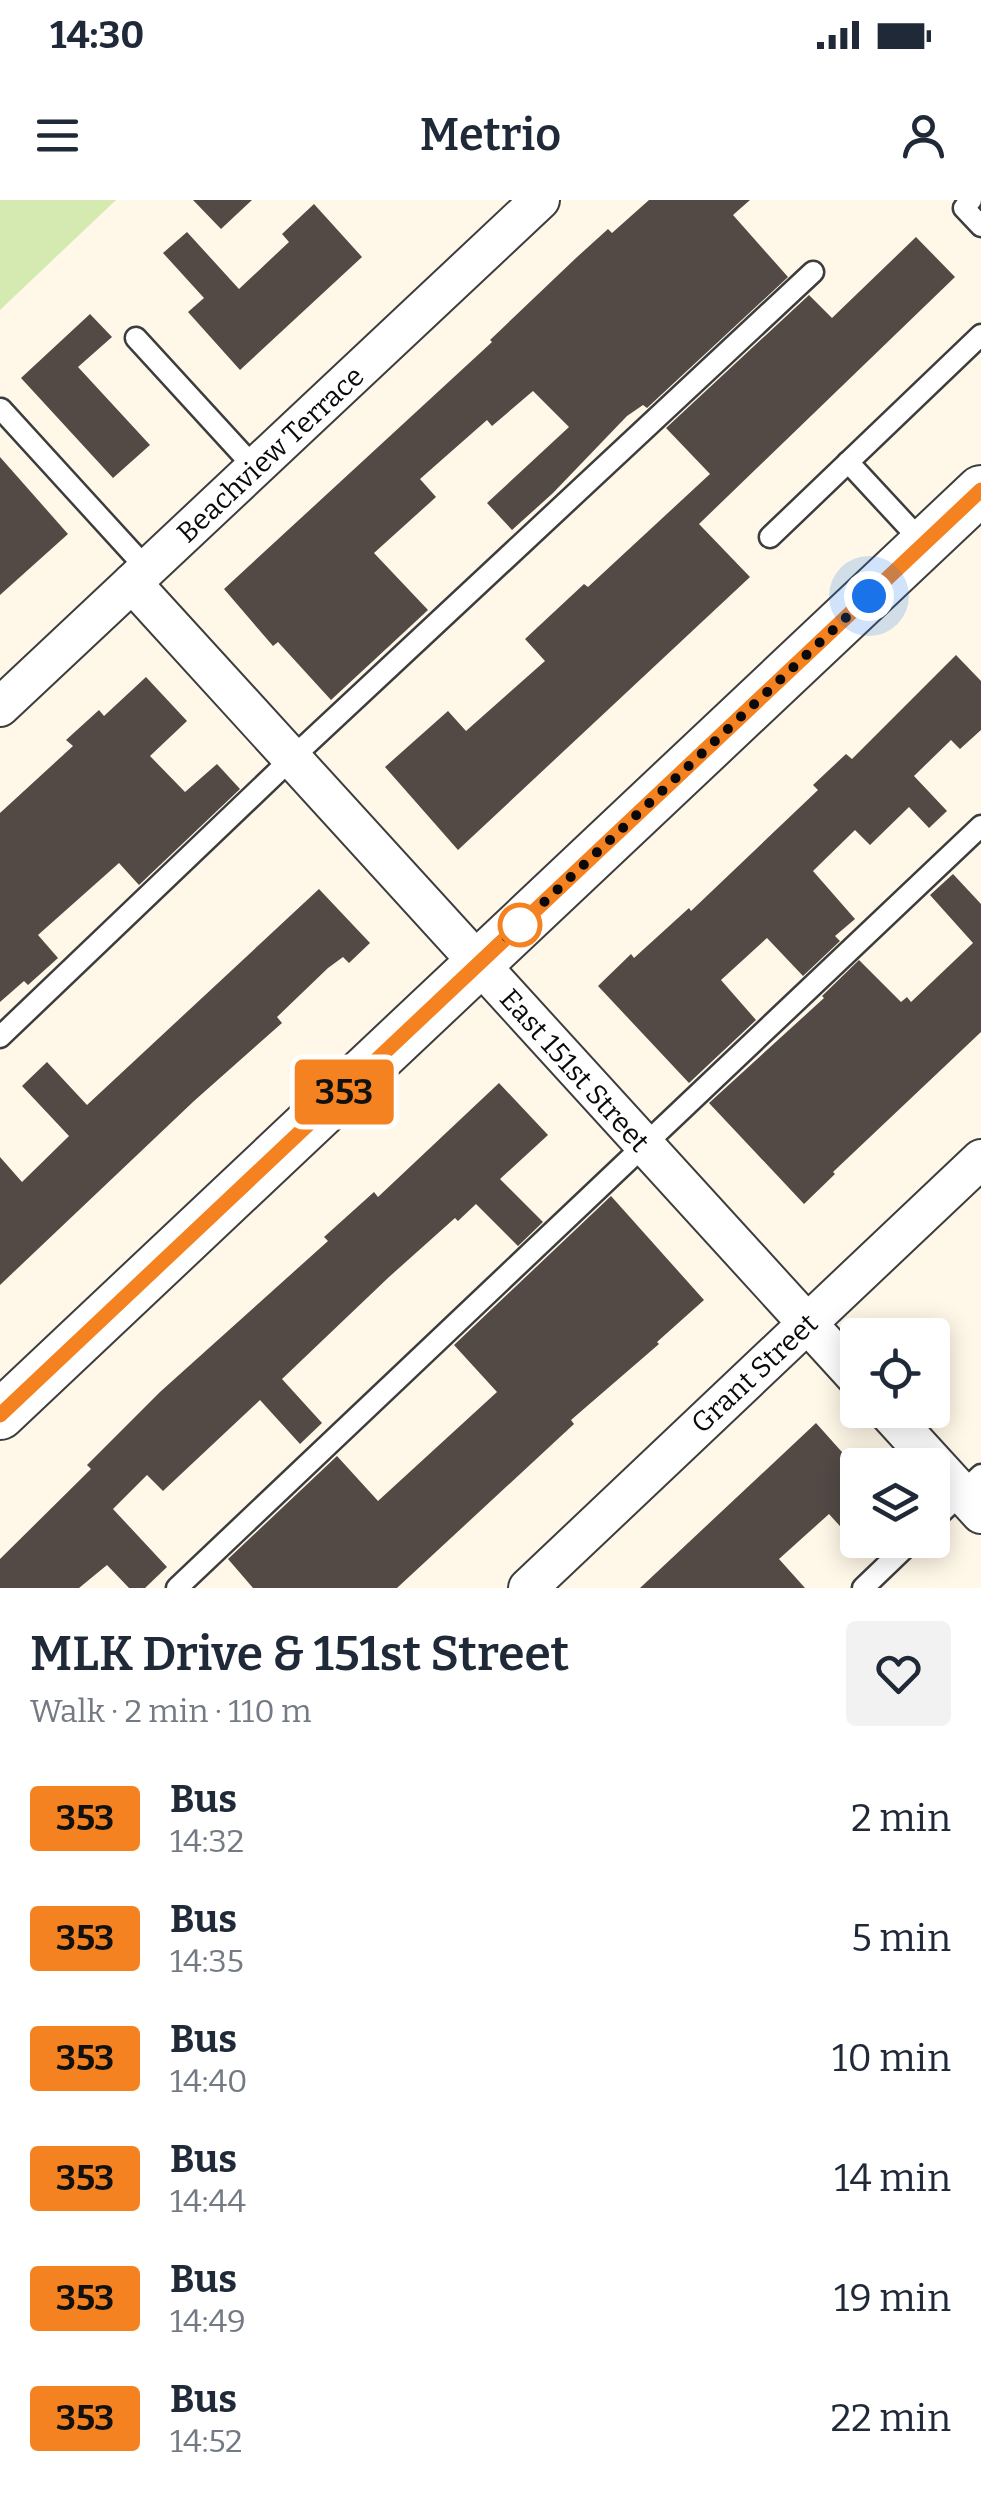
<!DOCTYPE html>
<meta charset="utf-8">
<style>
body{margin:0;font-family:Bitter,serif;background:#f2f2f3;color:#1f2937;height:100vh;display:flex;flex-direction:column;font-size:38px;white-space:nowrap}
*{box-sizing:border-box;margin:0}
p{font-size:32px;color:#747a83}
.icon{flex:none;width:55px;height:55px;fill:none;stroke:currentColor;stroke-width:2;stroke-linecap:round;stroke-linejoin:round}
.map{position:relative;height:1388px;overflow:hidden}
.sheet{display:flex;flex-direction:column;background:#fff;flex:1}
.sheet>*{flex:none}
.badge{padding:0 20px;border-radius:8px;font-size:35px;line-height:65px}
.buttons{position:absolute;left:840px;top:1118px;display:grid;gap:20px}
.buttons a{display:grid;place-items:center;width:110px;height:110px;border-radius:10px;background:#fff;box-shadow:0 5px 25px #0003;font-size:50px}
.you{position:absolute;width:50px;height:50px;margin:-25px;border:8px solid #fff;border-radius:50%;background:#1a73e8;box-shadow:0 0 0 15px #1a73e833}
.map>.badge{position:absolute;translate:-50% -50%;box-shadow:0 0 0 5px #fff}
.round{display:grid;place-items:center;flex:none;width:105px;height:105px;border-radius:10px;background:#f2f2f3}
.head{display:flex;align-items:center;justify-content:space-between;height:170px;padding:0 30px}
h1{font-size:48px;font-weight:600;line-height:75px}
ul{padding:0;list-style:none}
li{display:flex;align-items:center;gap:30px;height:120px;padding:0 30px}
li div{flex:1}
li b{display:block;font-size:38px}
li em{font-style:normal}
li .badge{min-width:110px;font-weight:700;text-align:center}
.status{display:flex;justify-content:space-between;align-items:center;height:70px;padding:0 50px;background:#fff;direction:ltr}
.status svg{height:28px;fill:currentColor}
header{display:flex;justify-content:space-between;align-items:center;height:130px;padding:0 30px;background:#fff;font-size:45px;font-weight:600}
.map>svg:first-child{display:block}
</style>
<div class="status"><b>14:30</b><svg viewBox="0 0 49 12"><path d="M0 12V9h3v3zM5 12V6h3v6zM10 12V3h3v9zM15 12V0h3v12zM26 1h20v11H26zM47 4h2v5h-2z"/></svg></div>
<header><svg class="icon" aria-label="menu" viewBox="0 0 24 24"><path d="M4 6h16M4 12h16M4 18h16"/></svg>Metrio<svg class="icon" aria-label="person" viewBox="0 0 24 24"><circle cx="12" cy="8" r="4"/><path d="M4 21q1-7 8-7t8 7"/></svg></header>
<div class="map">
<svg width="981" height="1388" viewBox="0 0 981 1388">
<rect width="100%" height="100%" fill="#fff8e8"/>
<path fill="#d5eab1" d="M0,0h116l-116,110z"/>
<g fill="#534a46">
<path d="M193,0h59l-31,29z"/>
<path d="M649,0h101l-17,15 55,62 -141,131 -4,-3 -16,11 -74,77 -41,37 -25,-27 82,-76 -36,-36 -41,35 -5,-6 -67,59 16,18 -62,56 54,57 -97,90 -53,-58 -5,4 -49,-57 268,-247 -2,-2 86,-82 32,-29 4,4z"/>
<path d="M314,4l48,53 -122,113 -52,-58 16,-14 -41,-45 24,-21 52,57 50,-47 -7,-8z"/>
<path d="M916,37l39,40 -256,247 51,53 -292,273 -73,-83 63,-56 18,20 79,-70 -20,-22 59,-55 4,3 122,-113 -44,-46 143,-133 23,23z"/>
<path d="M90,114l22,23 -34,30 72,78 -37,33 -92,-100z"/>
<path d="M0,257l68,77 -68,61z"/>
<path d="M956,455l25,26v49l-21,19 -9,-9 -37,36 33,35 -18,17 -20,-21 -39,38 -15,-15 -42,41 42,48 -20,17 5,5 -37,35 -36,-38 -46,42 35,40 -67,63 -91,-97 33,-32 3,4 55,-50 2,3 127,-121 -5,-5 33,-31 6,5z"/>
<path d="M146,477l41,44 -37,35 35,36 32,-28 23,25 -101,96 -20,-22 -81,72 20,23 -30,27 -4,-4 -24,21v-189l73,-67 -7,-6 33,-30 5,6z"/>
<path d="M953,674l28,30v128l-148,140 2,2 -31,30 -95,-101 115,-105 -2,-2 37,-36 42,42 6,-5 4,5 62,-59 -43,-48z"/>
<path d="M319,689l51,54 -21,20 -6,-6 -15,11 -51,49 5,6 -88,78 -194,184v-128l22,25 47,-46 -47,-50 25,-24 40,43z"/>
<path d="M499,883l49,52 -48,44 43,43 -25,24 -42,-42 -18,17 -3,-3 -66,59 -107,102 40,44 -22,21 -40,-44 -97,91 -16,-16 -34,34 54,58 -22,21h-16l-22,-23 -28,23h-79v-29l91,-90 -4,-4 73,-73 168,-151 -4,-4 50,-45 4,5z"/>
<path d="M611,996l93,104 -47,42 2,2 -88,76 3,4 -177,164h-144l-25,-29 109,-103 41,45 119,-109 -43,-47z"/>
<path d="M816,1223l42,47v76l-29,-32 -50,45 26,29h-165z"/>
</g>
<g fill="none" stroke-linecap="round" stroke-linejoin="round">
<g stroke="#3d3d3d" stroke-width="25">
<g id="service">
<path d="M971,0l-7,8 17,18"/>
<path d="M136,138l119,130"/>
<path d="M1,209l146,160"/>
<path d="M848,262l76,82"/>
<path d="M770,337l211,-202"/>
<path d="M0,837l291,-278 522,-487"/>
<path d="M932,1321l49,-46"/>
<path d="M177,1388l804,-762"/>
<path d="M863,1388l50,-48"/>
</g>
</g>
<g stroke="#3d3d3d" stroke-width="42">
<g id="minor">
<path d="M132,383l726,796"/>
<path d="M0,507l540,-507"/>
<path d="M886,1210l95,104"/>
<path d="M528,1388l453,-429"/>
</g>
</g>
<g stroke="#3d3d3d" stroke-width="52">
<path id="tertiary" d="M0,1215l981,-925"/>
</g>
<use href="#service" stroke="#fff" stroke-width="20"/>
<use href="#minor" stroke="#fff" stroke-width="38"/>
<use href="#tertiary" stroke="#fff" stroke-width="48"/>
</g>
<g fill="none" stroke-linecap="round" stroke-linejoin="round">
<g stroke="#fff" stroke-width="22">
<path id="line" d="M0,1215l981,-925"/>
</g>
<use href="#line" stroke="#f58220" stroke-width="15"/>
<path stroke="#0a0a0a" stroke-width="10" stroke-dasharray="0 18" d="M520,725l-14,13 363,-342"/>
</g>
<circle fill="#fff" stroke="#f58220" stroke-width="5" cx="520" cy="725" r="20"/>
<g text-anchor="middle" stroke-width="10" stroke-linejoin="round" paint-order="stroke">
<g font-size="28" fill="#0a0a0a" stroke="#fff">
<text transform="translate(270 254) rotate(-43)" y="10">Beachview Terrace</text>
<text transform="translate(575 870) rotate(48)" y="10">East 151st Street</text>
<text transform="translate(754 1173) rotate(-43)" y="10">Grant Street</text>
</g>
</g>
</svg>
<div class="buttons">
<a><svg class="icon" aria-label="locate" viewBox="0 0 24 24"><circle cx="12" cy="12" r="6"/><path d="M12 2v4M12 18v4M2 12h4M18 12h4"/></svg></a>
<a><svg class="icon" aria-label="layers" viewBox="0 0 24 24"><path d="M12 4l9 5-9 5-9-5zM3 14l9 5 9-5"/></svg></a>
</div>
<div class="you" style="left:869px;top:396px"></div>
<b class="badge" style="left:344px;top:892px;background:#f58220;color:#111">353</b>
</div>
<section class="sheet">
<div class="head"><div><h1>MLK Drive &amp; 151st Street</h1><p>Walk · 2 min · 110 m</p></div><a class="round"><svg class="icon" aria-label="heart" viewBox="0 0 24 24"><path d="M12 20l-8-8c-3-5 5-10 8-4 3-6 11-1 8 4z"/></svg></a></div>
<ul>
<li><span class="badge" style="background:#f58220;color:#111">353</span><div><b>Bus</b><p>14:32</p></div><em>2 min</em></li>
<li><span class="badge" style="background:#f58220;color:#111">353</span><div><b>Bus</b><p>14:35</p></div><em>5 min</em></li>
<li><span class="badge" style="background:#f58220;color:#111">353</span><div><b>Bus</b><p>14:40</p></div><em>10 min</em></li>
<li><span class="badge" style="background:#f58220;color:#111">353</span><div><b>Bus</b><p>14:44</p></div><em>14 min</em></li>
<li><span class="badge" style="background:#f58220;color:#111">353</span><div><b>Bus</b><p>14:49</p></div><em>19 min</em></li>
<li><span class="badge" style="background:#f58220;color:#111">353</span><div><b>Bus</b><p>14:52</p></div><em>22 min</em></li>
</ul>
</section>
